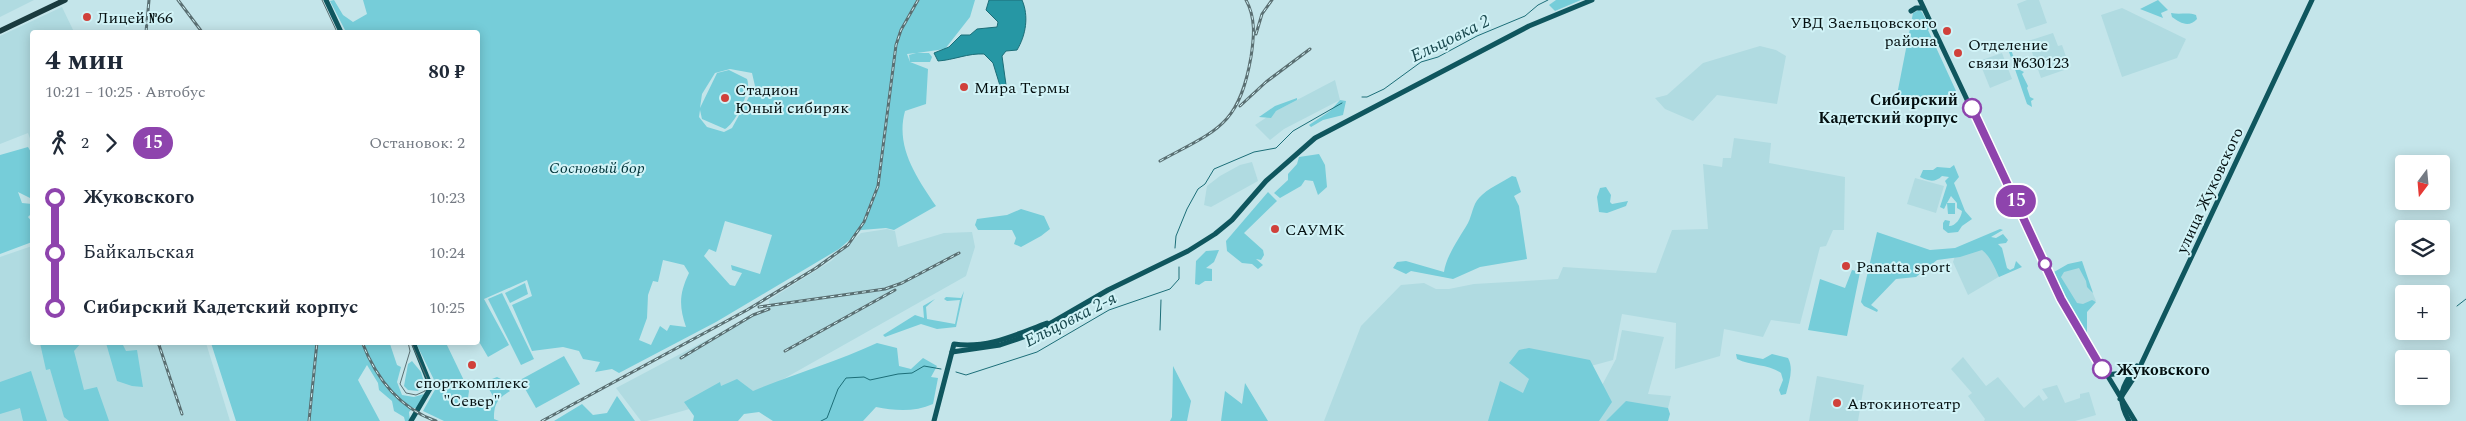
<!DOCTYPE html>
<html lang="ru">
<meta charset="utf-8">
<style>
body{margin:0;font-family:Spectral,serif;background:#f6f6f7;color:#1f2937;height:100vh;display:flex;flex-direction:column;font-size:19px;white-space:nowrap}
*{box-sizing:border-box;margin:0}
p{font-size:16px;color:#747a83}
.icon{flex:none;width:28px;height:28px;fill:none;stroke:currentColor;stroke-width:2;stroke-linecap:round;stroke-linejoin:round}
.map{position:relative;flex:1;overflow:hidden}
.details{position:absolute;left:30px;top:30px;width:450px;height:315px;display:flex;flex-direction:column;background:#fff;border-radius:5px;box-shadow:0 2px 12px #0003}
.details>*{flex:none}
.badge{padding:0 10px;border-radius:16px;font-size:18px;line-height:32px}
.needle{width:32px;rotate:196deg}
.buttons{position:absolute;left:2395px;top:155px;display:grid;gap:10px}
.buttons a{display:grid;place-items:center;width:55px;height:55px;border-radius:5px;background:#fff;box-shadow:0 2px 12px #0003;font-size:25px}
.map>.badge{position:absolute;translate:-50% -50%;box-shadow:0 0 0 2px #fff}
.legs{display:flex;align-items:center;gap:8px;height:55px;padding:0 15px;font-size:16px}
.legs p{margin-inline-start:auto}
.overview{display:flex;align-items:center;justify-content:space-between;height:85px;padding:0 15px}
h1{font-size:28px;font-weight:700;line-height:38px}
ul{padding:0 15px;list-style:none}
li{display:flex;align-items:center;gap:18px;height:55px;font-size:19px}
li i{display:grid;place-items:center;width:8px;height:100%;margin:0 6px;background:currentColor}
li i::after{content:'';width:12px;height:12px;margin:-6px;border:4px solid;border-radius:50%;background:#fff}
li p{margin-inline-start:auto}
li:first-child i{background:linear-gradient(#0000 50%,currentColor 0)}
li:last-child i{background:linear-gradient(currentColor 50%,#0000 0)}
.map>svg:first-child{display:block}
</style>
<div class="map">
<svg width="2466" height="421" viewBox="0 0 2466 421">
<rect width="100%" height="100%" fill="#c4e5ea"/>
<g fill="#b0dbe1">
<path d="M0,0h34l-34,17z"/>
<path d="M2027,0h12l8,23 -21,7 -9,-26z"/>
<path d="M62,7l12,25h-42v112l-4,-11 -28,11v-108z"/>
<path d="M2122,8l64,31 -9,19 -55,19 -21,-62z"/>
<path d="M2053,33l5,13 4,-1 8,23 -29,10 -13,-37z"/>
<path d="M1760,46l16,4 10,6 -9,48 -60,-9 -24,26 -28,-12 -10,-11 12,-3 36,-32z"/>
<path d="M2002,53l10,26 -22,9 -11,-27z"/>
<path d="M1335,80l5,20 -56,29 -14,11 -15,-15 21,-14z"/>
<path d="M1734,138l37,5 -2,20 76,14 -1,53h-11l-7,16 -6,1 -20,77 -29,-4 -8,17 -39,-8 -4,27 -45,13 1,-46 -54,-9 -9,46 -22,6 -61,55h-206l37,-95 40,-41 23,-2 12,6h13l25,-5 84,-5 5,-12 93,6 16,-43 36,-1 -5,-65 19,3 1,-9h8z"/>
<path d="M1252,162l6,19 -47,26 -7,-2 3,-19 13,-10 20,-11z"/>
<path d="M1915,178l29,8 -8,27 -29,-9z"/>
<path d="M887,229l8,2 3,16 46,-14 28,-1 3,15 -9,29 -195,110 -124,35h-6l-25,-33 153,-81v-7l62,-39 30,-28z"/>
<path d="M1990,241l17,31 -39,23 -15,-33 3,-9z"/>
<path d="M32,246v96l174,1 24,78h-230v-164z"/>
<path d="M2081,264l15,37 -19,7 -19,-37z"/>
<path d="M1622,330l42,7 -16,57 23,2 -6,25 -34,-4 -1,4h-47l33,-62z"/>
<path d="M1963,357l23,29 12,-9 26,31 15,-13 4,6 5,-3 -6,-9 15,-4 8,18 15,-5v-4l9,-2 7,23 -21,6h-91l1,-2 -17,-23 4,-3 -21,-24z"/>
<path d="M1817,376l47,9 -6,36h-49z"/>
</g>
<g fill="#76cdd9" fill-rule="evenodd">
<path d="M334,0l9,15 10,7 14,-8 -4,-14h612l-5,17 -25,32 -28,4h12l3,4 -2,5h-20l-1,-7 7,-2 -9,1 3,8 18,7 -2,35 -21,7c-10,36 12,67 31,95l-42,24 -8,-2 -25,2 -22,19 -123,73 -97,51 -7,-4 -17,3 5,-10 -17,-3 -4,-8 -16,-4 -31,4 -20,-46 20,-9 -5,-16 -43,19 25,46 -21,12 -10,-17v-308h-132l-16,-31zM730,69l22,4 3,13 -23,42 -8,4 -17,-5 -8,-10 1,-7 2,9 23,10c10,-5 27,-39 22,-50l-18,-9 -12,3 -17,35 2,-14 13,-21zM725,221l47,14 -12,39 -29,-9 1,5 10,3 -7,13 -5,-1 -26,-29 5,-7 7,3zM663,260l21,5 5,8c-10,21 -10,33 -3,54l-16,-2 -3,6 -7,-5 -9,19 -12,-5 8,-22 1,-23 5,-14 5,1z"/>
<path d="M1556,0h25l-26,11 -6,-6z"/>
<path d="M2158,0l10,10 -7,3 2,5 -23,-9z"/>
<path d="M1919,10l3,2 8,16 -2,2 28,61 -25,11 -35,-2 17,-87z"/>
<path d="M2171,13c9,2 17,-1 25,2l1,4c-8,9 -17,4 -25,-2z"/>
<path d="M2010,47l8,22 6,3 -2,2 6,12 -1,2 3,9 4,2 -3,2 1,6 -5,-3 -19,-55z"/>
<path d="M1297,98v2l-21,11 -5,7 -12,-1 16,-11z"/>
<path d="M1340,100l6,1 -3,14 -20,5 -12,7 -2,-2 21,-14z"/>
<path d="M28,147l4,7v45l-14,-7 4,11 10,1v9l-4,4 4,5v20l-32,12v-99z"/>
<path d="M1319,154l6,11 2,22 -9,8 -5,-14 -8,-1 -4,6 -21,12 -6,-5 14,-13v-6l9,-10 2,-7z"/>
<path d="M1954,165l5,12 -5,6 11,28 7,8 -10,7 -4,6 -10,1 -5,-4v-6l2,-3 5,1 -1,5c7,0 12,-8 13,-15l-5,-3v-5l-6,-7 -4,7h8v11h-7l-1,-11 -3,6 -4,-2 7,-22 -2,-4 4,-4 -7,-1c-7,7 -14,5 -22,1l3,-7h10l4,-3 13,1z"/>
<path d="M1512,176l4,1 5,15 -7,4 5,10 8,53 -47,8 -27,12 -42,-8 -5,3 -13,-6 4,-6 9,-1 38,11c2,-16 16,-35 24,-49 4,-8 5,-19 11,-25 9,-10 22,-15 33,-22z"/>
<path d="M1606,187l5,8 -1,7 2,2 16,-3 -2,5 -19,7 -8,-1 -2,-15 3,-9z"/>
<path d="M1268,192l9,9 -33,32 19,17 1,5 -3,5 -5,-1 7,6 -5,4 -6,-5 -10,-1 -15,-12 -1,-10z"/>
<path d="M1021,209l23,7 6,13 -9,7 -20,11 -7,-3 2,-6 -4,-8h-34l-3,-5 2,-6 30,-4z"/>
<path d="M2000,229l3,1 -12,7 5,1 7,-4 5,6 -2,3 -8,1 4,4 5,20 3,2 4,-2 2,-7 6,6 -23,10c-4,-9 -9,-21 -17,-27l-22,7 -23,3 -21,17 -20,2 -25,26 7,5 -1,2 -13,-6 -3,-4 16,-70 53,18 25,-2z"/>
<path d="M1219,250l-5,12 -8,6 6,1v12h-7l-6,4 -4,-1 1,-23 10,-10z"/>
<path d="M2082,261l11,32 -6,-6 -1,-6 -7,-13 -15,4 -3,5 16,26 6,1 9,-4 4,2 -9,10v21l-2,2 -3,-11 -4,-1 -24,-51 14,-8z"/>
<path d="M1852,270l8,2 -13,64 -39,-6 12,-51 25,9z"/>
<path d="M525,283l3,11 -18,9 -5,-10z"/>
<path d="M964,291l-8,36 -19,2 -16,-5 -36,13 -2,-2 32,-20 9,3 -1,-12 12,-7 -9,8 1,12 28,5 5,-24 -13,1 -3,-2 2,-2 15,1z"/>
<path d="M502,293l32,66 -13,6 -33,-66z"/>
<path d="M40,343h41l-7,8 10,39 13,-3 12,34h-40l-5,-4 -14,-48 -4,1z"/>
<path d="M106,343h16l4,8 11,-1 6,37 -11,-1 -15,-5z"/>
<path d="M211,343h181l-2,1 7,21 4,2 -4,15 5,13 12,2 10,-3 -7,14h-4l-4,4 1,9h-5l-1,-4 -10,-6 -2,-10 -13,-11 -1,-7 -11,-18 -9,15 22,41h-144z"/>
<path d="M416,343h30l23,48 -1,7 8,5 18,-5 -5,-9 3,-10 5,-2 6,3 1,6 6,5c-13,8 -16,13 -16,28l5,2h-55l-21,-10 14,-25z"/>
<path d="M877,343l20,5 2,18 12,3 12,-11 14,8 -6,11 7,1 -5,26c-18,8 -37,7 -57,3l-13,14h-90l-14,-9 -15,2 -6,7h-45l1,-5 -10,-14 36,-20 1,4 16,-7 16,12c41,-17 83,-29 124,-48z"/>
<path d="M1529,348l61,12 22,42 -13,19h-111l12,-40 23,12 6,-14 -20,-16 10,-13z"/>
<path d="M1736,354l27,5 9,-5 16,4c6,11 1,24 -2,36l-5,1 -2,-5 4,-10 -2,-7c-12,-9 -30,-7 -44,-14z"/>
<path d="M564,356l16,28 -44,24 -16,-28z"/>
<path d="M412,361l9,11 3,10 -6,9 -10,-1 -4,-4 4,-22z"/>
<path d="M1173,366l18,35 -4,20h-17l2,-4z"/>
<path d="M31,371l16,50h-24l-3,-13 -20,6v-32z"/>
<path d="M1245,383l23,38h-47l4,-30 17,13z"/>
<path d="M617,396l18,25h-81l28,-17 11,11 14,-2z"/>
<path d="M1626,401l42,7 2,6 -2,7h-62z"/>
</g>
<path fill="#2697a4" stroke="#1c6e78" d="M989,0h33c7,16 4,35 -5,50l-11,1 -4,5 5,36 -6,-3 -8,-26 -9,-9c-16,-1 -30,6 -46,7l-4,-8 15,-6 12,-12h9l7,-6 20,-2 1,-5 -12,-12z"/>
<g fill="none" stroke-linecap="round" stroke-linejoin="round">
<g stroke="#1c6e78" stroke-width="1">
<path d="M1362,97h5l17,-8 37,-27 17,-5 39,-21 48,-20 13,-11 10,-5"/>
<path d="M1175,248l1,-12 11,-27 11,-20 7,-5 9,-15 40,-17 22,-4 17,-17 49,-28"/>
<path d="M2457,306l9,-7"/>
<path d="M1160,330l1,-30"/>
<path d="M956,372l10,3 71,-23 72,-42 61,-21 9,-10v-12"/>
<path d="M821,421l6,-3 11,-29 8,-11 18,-1 6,3 28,-6 14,-1 12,-7 17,3"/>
</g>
<g stroke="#0f565e" stroke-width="5">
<path d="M326,0l15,32"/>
<path d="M1920,0l141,299 74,122"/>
<path d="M1911,11l5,-3h7"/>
<path d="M952,352l48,-7 32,-11 76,-44 80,-39 27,-17 17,-14 34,-39 49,-43 214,-112 63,-26"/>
<path d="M2106,375l26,-3"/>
<path d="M2120,399l17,-26 175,-373"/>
<path d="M411,421l20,-34 -18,-45"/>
<path d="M934,421l20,-77c34,5 63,-10 93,-21"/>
<path d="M2129,421c-13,-23 -8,-35 8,-55"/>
</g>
<path stroke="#1a3b3f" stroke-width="5.5" d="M0,31l65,-31"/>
<g stroke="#5a6f72" stroke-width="1">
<path d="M322,0l15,32"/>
<path d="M408,342l2,9 -10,33 6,9 10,2 9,-4 3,-10 -17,-39"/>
</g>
<g stroke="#5a6f72" stroke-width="3">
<g id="rail">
<path d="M178,0l24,32"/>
<path d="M146,32l3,-32"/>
<path d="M1256,34l6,-20 10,-14"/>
<path d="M1240,106l26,-24 44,-33"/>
<path d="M1160,161c57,-31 79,-35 91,-104 3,-20 5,-39 -5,-57"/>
<path d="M759,307l126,-18 17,-6 57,-30"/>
<path d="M158,342l24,72"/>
<path d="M362,342c14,36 37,66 74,79"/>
<path d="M785,351l110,-61"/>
<path d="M681,358l72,-43 16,-6"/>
<path d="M309,421l8,-79"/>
<path d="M542,421l205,-111 69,-42 32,-23 16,-23 14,-36 18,-141 5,-15 17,-30"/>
</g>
</g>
<use href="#rail" stroke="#d1f3f7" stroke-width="1" stroke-dasharray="4" stroke-linecap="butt"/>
</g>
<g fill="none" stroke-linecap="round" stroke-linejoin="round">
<g stroke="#fff" stroke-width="11">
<path id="line-1" d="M1972,108l89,191 41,70"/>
</g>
<use href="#line-1" stroke="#8e44ad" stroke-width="8"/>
</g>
<g fill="#d0413b" stroke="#d1f3f7" stroke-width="2">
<circle cx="87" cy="17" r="5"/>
<circle cx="1947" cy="31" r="5"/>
<circle cx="1958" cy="53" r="5"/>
<circle cx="964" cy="87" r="5"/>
<circle cx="725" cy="98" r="5"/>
<circle cx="1275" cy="229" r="5"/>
<circle cx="1846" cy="266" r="5"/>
<circle cx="472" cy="365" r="5"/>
<circle cx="1837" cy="403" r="5"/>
</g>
<g fill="#fff" stroke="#8e44ad" stroke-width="2.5">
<circle cx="1972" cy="108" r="9"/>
<circle cx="2045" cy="264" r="6"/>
<circle cx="2102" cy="369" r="9"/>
</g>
<g text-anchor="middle" stroke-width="4" stroke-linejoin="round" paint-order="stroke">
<g font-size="16" fill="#040f10" stroke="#d1f3f7" text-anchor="start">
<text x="97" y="23">Лицей №66</text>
<text x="1937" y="28" text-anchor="end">УВД Заельцовского<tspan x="1937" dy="18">района</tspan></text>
<text x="1968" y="50">Отделение<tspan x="1968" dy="18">связи №630123</tspan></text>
<text x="974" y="93">Мира Термы</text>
<text x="735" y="95">Стадион<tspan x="735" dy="18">Юный сибиряк</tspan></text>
<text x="1285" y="235">САУМК</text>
<text x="1856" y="272">Panatta sport</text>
<text x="472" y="388" text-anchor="middle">спорткомплекс<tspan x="472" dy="18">"Север"</tspan></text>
<text x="1847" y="409">Автокинотеатр</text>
</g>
<g font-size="16" font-weight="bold" fill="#040f10" stroke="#d1f3f7" text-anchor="end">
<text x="1958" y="105">Сибирский<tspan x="1958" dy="18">Кадетский корпус</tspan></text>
<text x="2116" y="375" text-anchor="start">Жуковского</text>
</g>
<g font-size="16" font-style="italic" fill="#003339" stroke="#d1f3f7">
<text x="597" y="173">Сосновый бор</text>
</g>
<g font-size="16" fill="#040f10" stroke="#d1f3f7">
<text transform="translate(2209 190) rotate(-65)" y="6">улица Жуковского</text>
</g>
<g font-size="18" font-style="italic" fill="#18474d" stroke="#d1f3f7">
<text transform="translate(1450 38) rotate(-26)" y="6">Ельцовка 2</text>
<text transform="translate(1070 319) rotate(-27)" y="6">Ельцовка 2-я</text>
</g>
</g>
</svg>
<div class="buttons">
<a><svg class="needle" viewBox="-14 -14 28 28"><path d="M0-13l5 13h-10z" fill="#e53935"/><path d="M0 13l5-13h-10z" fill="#747a83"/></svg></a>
<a><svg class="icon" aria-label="layers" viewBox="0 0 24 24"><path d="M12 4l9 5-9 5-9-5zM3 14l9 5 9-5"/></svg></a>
<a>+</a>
<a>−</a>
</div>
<b class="badge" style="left:2016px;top:201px;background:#8e44ad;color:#fff">15</b>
<section class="details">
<div class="overview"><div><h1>4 мин</h1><p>10:21 – 10:25 · Автобус</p></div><b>80 ₽</b></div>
<div class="legs"><svg class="icon" aria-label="walk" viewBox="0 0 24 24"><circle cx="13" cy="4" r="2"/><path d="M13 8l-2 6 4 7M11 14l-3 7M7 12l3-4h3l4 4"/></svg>2<svg class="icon" aria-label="forward" viewBox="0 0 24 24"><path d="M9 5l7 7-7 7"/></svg><b class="badge" style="background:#8e44ad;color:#fff">15</b><p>Остановок: 2</p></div>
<ul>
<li><i style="color:#8e44ad"></i><b>Жуковского</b><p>10:23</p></li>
<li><i style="color:#8e44ad"></i><span>Байкальская</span><p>10:24</p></li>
<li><i style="color:#8e44ad"></i><b>Сибирский Кадетский корпус</b><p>10:25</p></li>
</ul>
</section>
</div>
